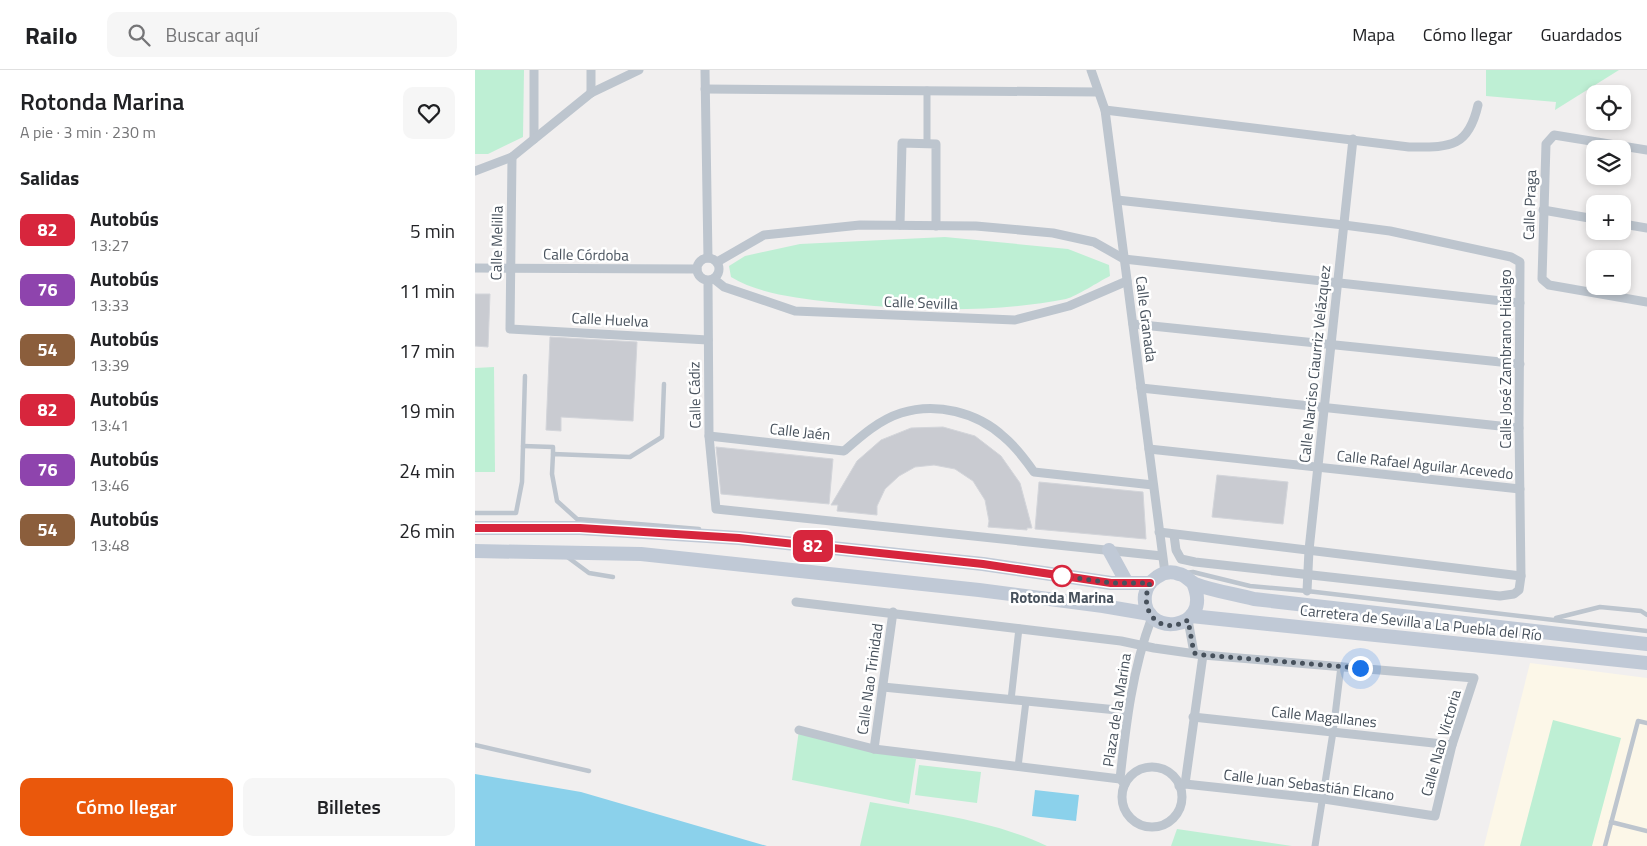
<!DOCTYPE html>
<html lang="es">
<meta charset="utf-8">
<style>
body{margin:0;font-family:"Titillium Web",sans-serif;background:#f6f6f6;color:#202124;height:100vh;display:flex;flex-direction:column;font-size:19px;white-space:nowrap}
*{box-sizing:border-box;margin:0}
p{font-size:16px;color:#757577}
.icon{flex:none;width:28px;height:28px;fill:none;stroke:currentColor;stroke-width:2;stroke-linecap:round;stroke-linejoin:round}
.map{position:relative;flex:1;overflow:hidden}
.side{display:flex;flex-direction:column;background:#fff;width:475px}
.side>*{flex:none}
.badge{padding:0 10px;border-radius:8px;font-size:18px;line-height:32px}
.buttons{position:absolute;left:1111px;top:15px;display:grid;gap:10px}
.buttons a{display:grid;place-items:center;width:45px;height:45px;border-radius:10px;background:#fff;box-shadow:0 2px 8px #0003;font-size:25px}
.you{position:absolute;width:25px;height:25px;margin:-12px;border:4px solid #fff;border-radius:50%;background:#1a73e8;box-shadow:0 0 0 8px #1a73e833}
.map>.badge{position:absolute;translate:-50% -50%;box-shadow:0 0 0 2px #fff}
h2{padding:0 20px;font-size:19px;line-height:45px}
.round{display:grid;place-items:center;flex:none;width:52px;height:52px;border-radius:10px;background:#f6f6f6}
.overview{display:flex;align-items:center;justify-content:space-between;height:85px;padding:0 20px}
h1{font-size:24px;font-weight:600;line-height:38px}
.action{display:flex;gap:10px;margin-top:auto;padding:10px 20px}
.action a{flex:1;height:58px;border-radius:10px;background:#ea580c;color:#fff;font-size:20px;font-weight:600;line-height:58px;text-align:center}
.action a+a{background:#f6f6f6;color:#202124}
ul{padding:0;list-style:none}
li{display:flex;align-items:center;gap:15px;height:60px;padding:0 20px}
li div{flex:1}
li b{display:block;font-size:19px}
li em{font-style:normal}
li .badge{min-width:55px;font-weight:700;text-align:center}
header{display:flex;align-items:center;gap:30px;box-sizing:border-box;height:70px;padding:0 25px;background:#fff;border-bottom:1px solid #e0e0e0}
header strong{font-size:24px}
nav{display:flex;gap:28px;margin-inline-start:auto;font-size:18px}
.search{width:350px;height:45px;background:#f6f6f6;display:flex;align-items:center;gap:12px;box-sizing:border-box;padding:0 18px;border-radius:10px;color:#757577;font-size:19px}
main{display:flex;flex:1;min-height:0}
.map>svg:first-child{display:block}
</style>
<header>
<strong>Railo</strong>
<div class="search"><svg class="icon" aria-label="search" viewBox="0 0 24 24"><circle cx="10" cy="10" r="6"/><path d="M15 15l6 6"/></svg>Buscar aquí</div>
<nav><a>Mapa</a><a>Cómo llegar</a><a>Guardados</a></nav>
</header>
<main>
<section class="side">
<div class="overview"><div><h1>Rotonda Marina</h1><p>A pie · 3 min · 230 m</p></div><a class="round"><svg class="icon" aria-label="heart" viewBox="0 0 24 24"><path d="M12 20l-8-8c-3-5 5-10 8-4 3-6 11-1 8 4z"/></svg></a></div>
<h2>Salidas</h2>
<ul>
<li><span class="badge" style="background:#d7263d;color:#fff">82</span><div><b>Autobús</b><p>13:27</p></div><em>5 min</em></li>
<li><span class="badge" style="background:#8e44ad;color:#fff">76</span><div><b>Autobús</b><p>13:33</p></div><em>11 min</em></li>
<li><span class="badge" style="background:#8b5e3c;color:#fff">54</span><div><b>Autobús</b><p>13:39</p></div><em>17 min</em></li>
<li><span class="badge" style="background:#d7263d;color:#fff">82</span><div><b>Autobús</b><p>13:41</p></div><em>19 min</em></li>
<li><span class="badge" style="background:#8e44ad;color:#fff">76</span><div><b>Autobús</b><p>13:46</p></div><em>24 min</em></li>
<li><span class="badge" style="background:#8b5e3c;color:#fff">54</span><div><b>Autobús</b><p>13:48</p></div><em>26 min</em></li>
</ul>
<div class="action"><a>Cómo llegar</a><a>Billetes</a></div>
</section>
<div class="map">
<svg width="1172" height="776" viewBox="0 0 1172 776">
<rect width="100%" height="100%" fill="#f1efef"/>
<path fill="#fcf7e8" d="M1055,593l117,15v168h-163z"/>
<g fill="#beefd4">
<path d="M0,0h49l-1,67 -35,17h-13z"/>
<path d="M1011,0h133l-64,40 1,-8 -70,-6z"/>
<path d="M470,167l123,12 41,16 1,11c-12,6 -33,20 -44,23 -78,15 -159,11 -236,3 -33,-4 -71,-8 -99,-25l-2,-11 16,-10 55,-12z"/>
<path d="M19,297l1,105h-20v-104z"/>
<path d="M1078,650l68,18 -29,108h-72z"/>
<path d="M324,660l117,29 -7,45 -117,-24z"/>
<path d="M444,695l62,7 -4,31 -62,-8z"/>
<path d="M395,732c59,11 122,18 177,44h-187z"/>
<path d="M702,759l115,17h-121z"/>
</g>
<g fill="#8bd1eb">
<path d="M0,704l106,18 186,54h-292z"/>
<path d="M560,720l44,5 -3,26 -44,-5z"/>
</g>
<g fill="#c9cbd1" stroke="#d3d5da">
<path d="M0,224h15l-2,53 -13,-1z"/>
<path d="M75,267l87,5 -4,79 -72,-4v14l-15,-1z"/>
<path d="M468,357l32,9 26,20 19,27 12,45h-5v2l-39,-3 1,-6 -4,-21 -12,-19 -18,-12 -21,-4 -19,2 -16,9 -14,13 -8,17v9l-40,-4 1,-6h-7l26,-44 24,-21 30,-12z"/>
<path d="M241,377l117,12 -4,45 -108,-10z"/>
<path d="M742,405l71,7 -5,42 -71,-7z"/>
<path d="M564,412l104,10 3,47 -111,-10z"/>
</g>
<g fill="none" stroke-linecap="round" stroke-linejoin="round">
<g stroke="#bdc5ce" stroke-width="4.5">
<path d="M189,314l-2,53 -32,20 -77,-3 -1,20 5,27 20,18 122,10"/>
<path d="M48,376l30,1v7"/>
<path d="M0,443h41l6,-31 3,-106"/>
<path d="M91,486l23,17 24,4"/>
<path d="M710,503l8,-1 57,14 57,5 340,40"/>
<path d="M1081,548l44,-11 41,4 6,4"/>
<path d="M0,675l114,26"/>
<path d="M1136,752l36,9"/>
<path d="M1130,776l33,-125 9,2"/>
</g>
<g stroke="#bdc5ce" stroke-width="7">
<path d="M452,20v54"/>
<path d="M536,630l8,-72"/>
<path d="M543,697l8,-66"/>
<path d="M840,776l18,-114 8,-66"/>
</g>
<g stroke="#bdc5ce" stroke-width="9">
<path d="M116,0v23"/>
<path d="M230,0l3,188"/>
<path d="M616,0l14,40 60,463"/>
<path d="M230,19l393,3"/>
<path d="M630,40l304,37c40,0 59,2 69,-42"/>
<path d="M59,69v-69"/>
<path d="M1172,80l-93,-15 -8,9 -4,135 7,6 98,17"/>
<path d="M37,87l-2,172 198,11"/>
<path d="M0,101l37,-14 79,-64 48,-23"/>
<path d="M642,130l227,25 46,6 121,26 9,5 -1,166 2,148 -2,14 -5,4 -14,2 -305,-34 -14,-3 -5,-9 -2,-15"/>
<path d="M1068,140l52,9"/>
<path d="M1148,154l24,4"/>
<path d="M425,155l2,-82 34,1v82"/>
<circle cx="233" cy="199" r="11"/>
<path d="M242,192l47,-27 96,-10 116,1 77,7 41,9 30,17 396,44"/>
<path d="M0,198l222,1"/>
<path d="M239,209l10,8 71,24 220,9 54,-14 58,-25"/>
<path d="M233,211l1,155 7,73 446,47"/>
<path d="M658,254l387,40"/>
<path d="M666,318l378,40"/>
<path d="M234,366l135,15c17,-15 35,-31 57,-38 35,-11 76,-1 103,24 12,10 21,22 30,35l119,13"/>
<path d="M674,379l371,40"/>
<path d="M684,462l362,44"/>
<path d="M832,521l2,-41 44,-411"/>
<path d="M321,532l325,39 33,7 49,7 271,23 -22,67 -17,71 -111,-17 -139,-15 -6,2"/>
<path d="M713,550l6,33"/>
<path d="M408,617l244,24"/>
<path d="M718,647l259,28"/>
<path d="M324,660l75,19 246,30 5,5"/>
<path d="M399,679l19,-137"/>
<circle cx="677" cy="727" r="30"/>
<path d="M645,709c6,-55 12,-109 32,-162"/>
<path d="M710,714l18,-129"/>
</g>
<g stroke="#c0c9d6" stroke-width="14">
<path d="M0,458h105l159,10 244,26 128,19h39"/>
<path d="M634,480l18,33"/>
<path d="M0,481l166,3 338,36 124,16 47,8"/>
<path d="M718,513c22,50 -53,55 -48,12 1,-7 6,-14 12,-18 7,-5 15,-6 22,-3 7,1 10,7 16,10 18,7 40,10 59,15l393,45"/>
<path d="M716,546l456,47"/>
</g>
</g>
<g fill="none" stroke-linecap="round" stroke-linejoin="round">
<g stroke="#fff" stroke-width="11">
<path id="line" d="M0,458h105l159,10 244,26 128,19h39"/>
</g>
<use href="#line" stroke="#d7263d" stroke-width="8"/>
<path stroke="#47515c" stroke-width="5" stroke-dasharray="0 9" d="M587,506l49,7h39c-13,29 11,54 38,37l6,33 9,2 157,13"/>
</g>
<circle fill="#fff" stroke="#d7263d" stroke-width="2.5" cx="587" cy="506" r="10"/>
<g text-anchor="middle" stroke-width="5" stroke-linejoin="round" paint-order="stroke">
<g font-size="15" fill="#47515c" stroke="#fff">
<text transform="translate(1055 135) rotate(-88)" y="5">Calle Praga</text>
<text transform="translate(22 173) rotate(-89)" y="5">Calle Melilla</text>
<text transform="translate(111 185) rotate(1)" y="5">Calle Córdoba</text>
<text transform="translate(446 233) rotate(2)" y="5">Calle Sevilla</text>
<text transform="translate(671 249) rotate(83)" y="5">Calle Granada</text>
<text transform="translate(135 250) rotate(3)" y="5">Calle Huelva</text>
<text transform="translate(1031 289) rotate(-90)" y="5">Calle José Zambrano Hidalgo</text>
<text transform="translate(840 294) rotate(-84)" y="5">Calle Narciso Ciaurriz Velázquez</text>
<text transform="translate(220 325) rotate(-91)" y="5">Calle Cádiz</text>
<text transform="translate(325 362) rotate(6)" y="5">Calle Jaén</text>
<text transform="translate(950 395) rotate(6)" y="5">Calle Rafael Aguilar Acevedo</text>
<text transform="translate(946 553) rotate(6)" y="5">Carretera de Sevilla a La Puebla del Río</text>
<text transform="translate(395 609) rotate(-82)" y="5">Calle Nao Trinidad</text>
<text transform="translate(642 640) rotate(-81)" y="5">Plaza de la Marina</text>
<text transform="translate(849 647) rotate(6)" y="5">Calle Magallanes</text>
<text transform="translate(966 673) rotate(-74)" y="5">Calle Nao Victoria</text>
<text transform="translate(834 715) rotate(7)" y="5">Calle Juan Sebastián Elcano</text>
</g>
<g font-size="15" font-weight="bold" fill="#47515c" stroke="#fff">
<text x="587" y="533">Rotonda Marina</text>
</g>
</g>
</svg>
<div class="buttons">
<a><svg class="icon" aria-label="locate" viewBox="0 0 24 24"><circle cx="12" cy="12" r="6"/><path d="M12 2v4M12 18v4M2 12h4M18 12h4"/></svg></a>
<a><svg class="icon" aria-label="layers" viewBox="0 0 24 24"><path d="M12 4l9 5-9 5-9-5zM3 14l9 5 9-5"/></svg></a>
<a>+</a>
<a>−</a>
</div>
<div class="you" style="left:885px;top:598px"></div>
<b class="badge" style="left:338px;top:476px;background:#d7263d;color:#fff">82</b>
</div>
</main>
